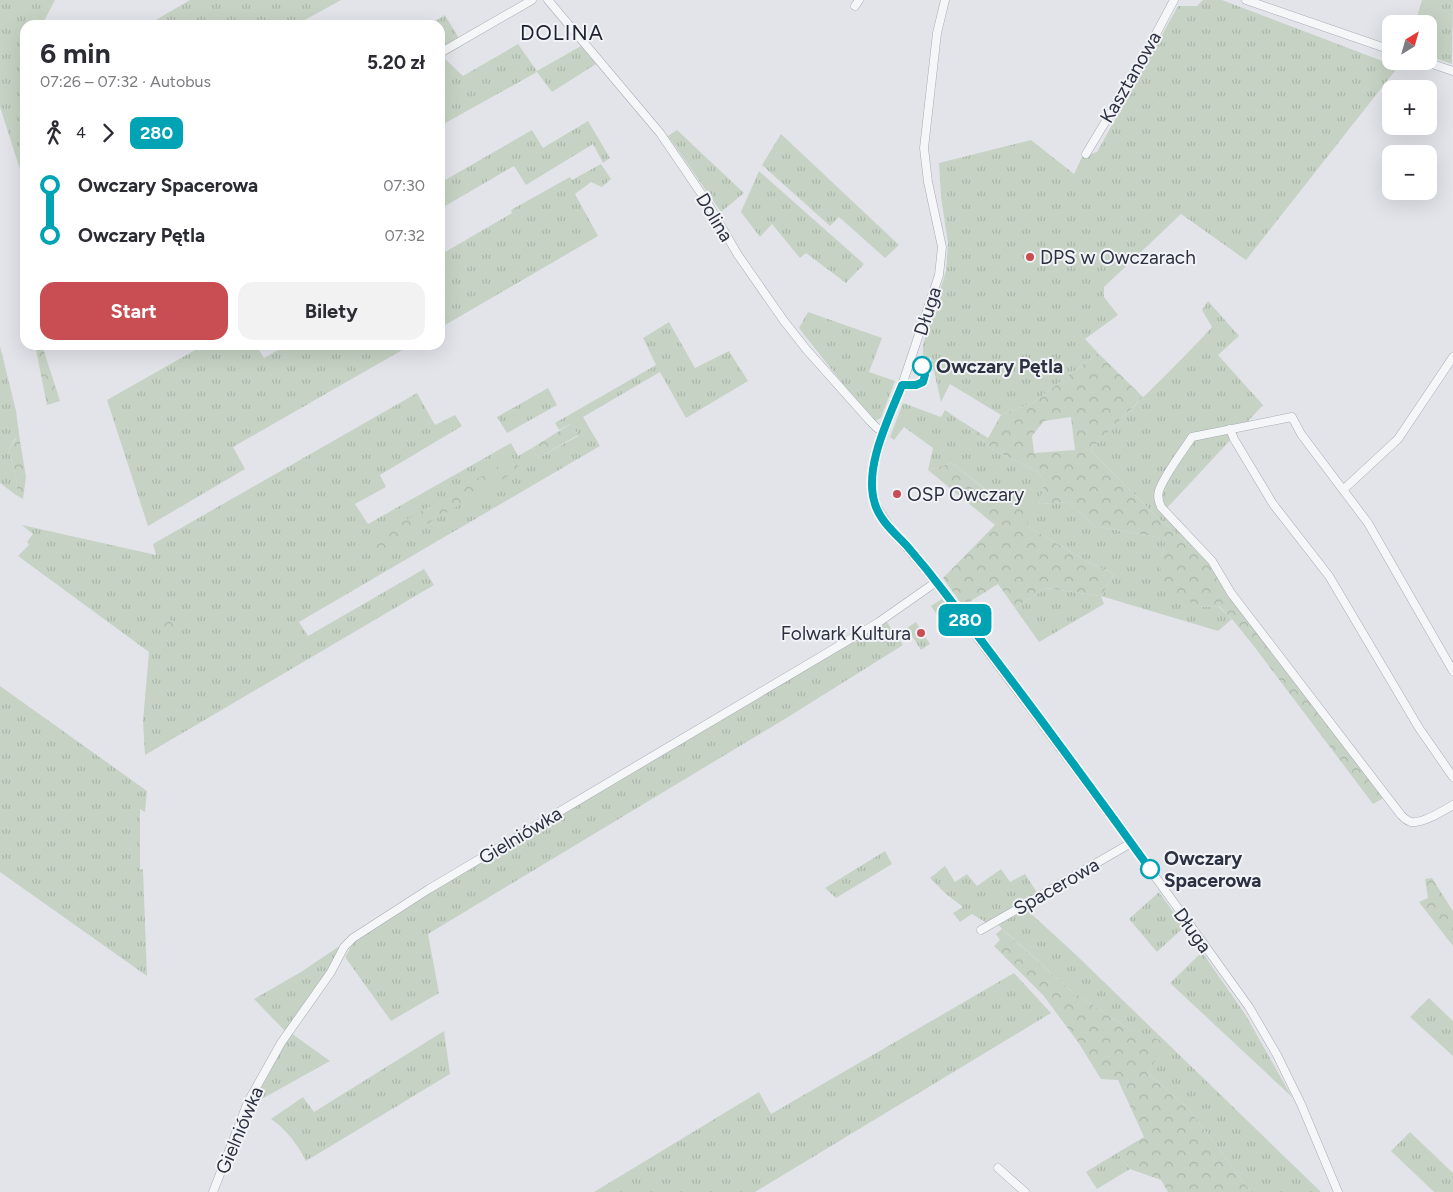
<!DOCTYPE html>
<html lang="pl">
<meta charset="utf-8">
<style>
body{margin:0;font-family:Figtree,sans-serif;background:#f2f2f3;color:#2b2b33;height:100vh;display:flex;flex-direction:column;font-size:19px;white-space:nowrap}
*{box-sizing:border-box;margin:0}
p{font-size:16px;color:#7c7c81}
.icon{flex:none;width:28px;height:28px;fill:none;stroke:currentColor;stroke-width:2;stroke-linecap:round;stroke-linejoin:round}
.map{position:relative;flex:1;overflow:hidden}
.panel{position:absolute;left:20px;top:20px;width:425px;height:330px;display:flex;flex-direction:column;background:#fff;border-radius:15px;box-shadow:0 5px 20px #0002}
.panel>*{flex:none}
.badge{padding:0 10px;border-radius:8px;font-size:18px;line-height:32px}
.needle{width:32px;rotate:37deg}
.buttons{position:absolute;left:1382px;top:15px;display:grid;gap:10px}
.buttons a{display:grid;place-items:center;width:55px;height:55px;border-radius:10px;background:#fff;box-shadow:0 5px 20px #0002;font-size:25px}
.map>.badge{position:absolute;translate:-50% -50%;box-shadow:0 0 0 2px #fff}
.legs{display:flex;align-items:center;gap:8px;height:55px;padding:0 20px;font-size:16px}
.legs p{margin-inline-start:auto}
.summary{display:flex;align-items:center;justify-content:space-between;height:85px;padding:0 20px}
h1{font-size:28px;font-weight:700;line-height:38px}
.primary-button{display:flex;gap:10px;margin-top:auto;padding:10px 20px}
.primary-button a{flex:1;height:58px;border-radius:15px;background:#c84e53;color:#fff;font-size:20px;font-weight:700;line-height:58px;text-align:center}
.primary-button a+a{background:#f2f2f3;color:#2b2b33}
ul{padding:0 20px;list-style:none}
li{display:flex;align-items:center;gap:18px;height:50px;font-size:19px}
li i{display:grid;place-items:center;width:8px;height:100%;margin:0 6px;background:currentColor}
li i::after{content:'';width:12px;height:12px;margin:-6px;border:4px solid;border-radius:50%;background:#fff}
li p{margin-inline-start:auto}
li:first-child i{background:linear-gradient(#0000 50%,currentColor 0)}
li:last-child i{background:linear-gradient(currentColor 50%,#0000 0)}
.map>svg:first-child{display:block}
</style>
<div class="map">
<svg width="1453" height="1192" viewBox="0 0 1453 1192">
<defs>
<pattern id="grass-tufts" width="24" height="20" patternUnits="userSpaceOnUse" patternTransform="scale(1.25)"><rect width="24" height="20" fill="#c6d3c4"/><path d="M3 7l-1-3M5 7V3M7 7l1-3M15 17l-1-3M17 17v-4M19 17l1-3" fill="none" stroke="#aab6aa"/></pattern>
<pattern id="forest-crowns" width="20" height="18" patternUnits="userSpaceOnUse" patternTransform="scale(1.25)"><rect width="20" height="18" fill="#c6d3c4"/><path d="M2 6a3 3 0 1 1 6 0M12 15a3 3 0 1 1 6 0" fill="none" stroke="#aab6aa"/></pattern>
</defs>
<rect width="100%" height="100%" fill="#e2e4ea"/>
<g fill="url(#grass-tufts)">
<path d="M0,0h55l-13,25h-17v160l-25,-78z"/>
<path d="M190,0h151l-45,25h-149z"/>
<path d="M1203,0h19l176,67 -152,193 -65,-46 -77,73v10l14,18 -33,24 13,14 -64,49 -33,13 -51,-31 -9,18 -10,-44h-8v-13l23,-74 2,-28 -7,-46 -2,-34 92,-23 43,34 8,-17 15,-5 81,-146h19z"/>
<path d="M1422,0h31l-1,64 -23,-8v-32h-14z"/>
<path d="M445,15l18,30 -20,12 20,19 55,-32 19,27 44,-25 15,18 -44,28 -15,-20 -97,54v-101h-11z"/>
<path d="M588,121l22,37 -7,5 -10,-19 -67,41 -12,-19 -74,43v-26l92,-53 11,18z"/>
<path d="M677,130l67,63 -23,19 -53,-76z"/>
<path d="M781,134l118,111 -14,13 -46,-41 -9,9 -68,-61z"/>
<path d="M601,164l10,15 -9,8 -11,-5 -16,12 23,42 -158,92v-73l72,-42 -1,-3 59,-33 2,3z"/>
<path d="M759,171l105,93 -18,19 -40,-30 -6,5 -28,-34 -12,13 -19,-25z"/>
<path d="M1208,301l31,35 -21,19 45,50 -96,103 39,51 -46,-39 -70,-70c40,-41 83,-80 122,-123l-10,-17z"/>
<path d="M808,312l74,26 -13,34 26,9 -14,37 -6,3 -28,-32 -48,-61z"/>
<path d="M669,322l26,46 34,-17 19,30 -62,37 -26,-46 -77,45 17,29 -301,176 9,14 116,-67 10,16 -289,170 -2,-34 6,-69 -131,-96 11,-11 -2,-3 6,-8 -11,-9 134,30 -3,-11 264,-151 18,32 20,-10 7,11 -82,49 6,12 -31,17 13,20 143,-81 7,13 14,-8 6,10 40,-22 -6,-13 -13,7 -4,-7 101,-58 -13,-27z"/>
<path d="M204,345h52l8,13 23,-13h124l-178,102 12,22 -97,57 -41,-126z"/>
<path d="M0,346l16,65 4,30 -5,-3 -6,12 8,32 -1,13 -16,-12z"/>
<path d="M548,388l9,17 -50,28 -10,-16z"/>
<path d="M903,403l38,14 4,-7 13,9 35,31 44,21 8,10 -6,23 29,-2 26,24 73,13 -6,18 37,50 20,-1 14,13 -14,12 -117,-35 3,8 -65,38 -24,-34 31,-20 55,8 13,-22 -31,-15 -56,-33 -19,-36 -9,10 -47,-37 -24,7 5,-22 -29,-21 -10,13 -4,-3z"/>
<path d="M886,621l17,24 -115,72 -360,217 11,59 -48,28 -46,-64 9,-15 69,-46z"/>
<path d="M916,622l14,22 -9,6 -14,-22z"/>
<path d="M0,686l147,105 -2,21 -5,-3v61l3,-1 4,107 -147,-104z"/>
<path d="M885,851l7,13 -56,34 -11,-10z"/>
<path d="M945,866l10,16 12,-8 10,12 24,-17 9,13 15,-8 13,20 -51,29 -15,-9 -12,8 -7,-9 10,-6 -17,-13 -16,-16z"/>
<path d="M1159,892l25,35 -27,25 -28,-33z"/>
<path d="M1027,910l46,42 248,240h-70l-63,-84 -41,-35 19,-30 -42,-17 -55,-37 -73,-66z"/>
<path d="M344,943l-10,18 -48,71 -32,-33 47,-27z"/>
<path d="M1202,952l43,62 47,83 -122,-114z"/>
<path d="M1014,973l37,40 -296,179h-161l165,-100 12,22z"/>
<path d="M1429,998l24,23v35l-43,-39z"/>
<path d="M444,1031l6,43 -144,87c-8,-16 -20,-32 -35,-42l32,-22 11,15z"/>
<path d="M291,1033l39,28 -79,44 18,-37z"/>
<path d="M1410,1132l43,41v19h-19l-43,-41z"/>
<path d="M1117,1153l13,16 -33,20 -11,-17z"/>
</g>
<g fill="url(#forest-crowns)" fill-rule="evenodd">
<path d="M35,345h7l18,56 -13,4z"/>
<path d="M1098,353l45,44 -53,53 70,70 46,39 181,237 -14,8 -120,-159 -21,-26 -13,-13 -21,1 -39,-25 2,-25 6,-18 -73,-13 -26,-24 -29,2 6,-23 -8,-10 -44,-21 -35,-31 30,19 13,-23 33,-13zM1071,417l4,33 -41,3 -2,-17 12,-15z"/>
<path d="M572,423l6,12 -40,23 -6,-10z"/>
<path d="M16,438l4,3 6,36 -3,22 -7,-4 1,-13 -8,-32z"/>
<path d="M513,458l7,11 -145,86 -7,-13z"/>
<path d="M952,463l46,37 11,-10 24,17 -6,19 56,33 31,15 -13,22 -55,-8 -31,20 -17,-24 -35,22 -20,-28 52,-53 -67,-55z"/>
<path d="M168,617l12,12 -16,5 -2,-12z"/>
<path d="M1432,878l21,33v35l-34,-44 9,-4 -3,-19z"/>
<path d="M1002,929l67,60 55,37 43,17 -20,30 41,35 63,84h-83l-7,-12 -31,-11 -13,-16 27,-16 -26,-57 -17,-1 -23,-37 -35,-47 -49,-49 6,-6 -4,-6z"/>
</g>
<path fill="#c6d3c4" d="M942,599l20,29 -11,8 -20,-30z"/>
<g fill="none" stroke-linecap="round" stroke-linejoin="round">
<g stroke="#a7abb4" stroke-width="9">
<g id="minor">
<path d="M548,0l112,133 47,69 31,53 46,66 22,28 64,72 7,7 7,3"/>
<path d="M945,0l-8,33 -13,115 4,34 14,65 -3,28 -37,110 -20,51 -8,29 -2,23 3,16 16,25 45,53 32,43 163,218 118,164 28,48 24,49 37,88"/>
<path d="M1246,0l145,50"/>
<path d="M855,6l4,-6"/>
<path d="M440,53l92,-53"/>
<path d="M1423,61l30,10"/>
<path d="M1086,154l54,-90 34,-64"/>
<path d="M1230,429l4,10 39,65 56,72 90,152 34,49"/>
<path d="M1344,489l54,-50 55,-82"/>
<path d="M1453,671l-85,-148 -67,-89 -9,-17 -100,20c-9,14 -29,40 -33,54 -2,6 0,11 2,16l51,54 19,32 170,222c2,2 6,6 10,7 11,2 32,-11 42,-17"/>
<path d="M981,930l150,-87"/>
<path d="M998,1168l27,24"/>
<path d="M213,1192l35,-90 33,-59 50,-71 13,-25 9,-9 76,-49 450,-267 57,-40"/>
</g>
</g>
<use href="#minor" stroke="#f5f6f8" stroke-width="8"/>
</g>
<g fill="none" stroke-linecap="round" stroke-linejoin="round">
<g stroke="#fff" stroke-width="11">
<path id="line-1" d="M922,366l3,9 -2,7 -7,3h-14c-13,33 -39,83 -27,119 5,17 21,30 32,42 13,15 26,31 38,47 70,91 138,183 205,276"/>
</g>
<use href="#line-1" stroke="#00a3b4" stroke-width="8"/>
</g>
<g fill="#c84e53" stroke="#f2f3f7" stroke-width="2">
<circle cx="1030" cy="257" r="5"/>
<circle cx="897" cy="494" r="5"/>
<circle cx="921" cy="633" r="5"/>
</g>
<g fill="#fff" stroke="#00a3b4" stroke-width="2.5">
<circle cx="922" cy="366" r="9"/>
<circle cx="1150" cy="869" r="9"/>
</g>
<g text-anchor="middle" stroke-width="4" stroke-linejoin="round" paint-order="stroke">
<g font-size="19" fill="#2b3141" stroke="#f2f3f7">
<text transform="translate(1130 77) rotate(-60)" y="7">Kasztanowa</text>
<text transform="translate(715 217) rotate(59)" y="7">Dolina</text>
<text transform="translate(927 311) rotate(-72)" y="7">Długa</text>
<text transform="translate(520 835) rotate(-31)" y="7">Gielniówka</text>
<text transform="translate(1056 886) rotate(-30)" y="7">Spacerowa</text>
<text transform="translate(1193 930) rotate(54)" y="7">Długa</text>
<text transform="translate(239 1130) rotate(-67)" y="7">Gielniówka</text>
</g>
<g font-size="19" fill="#2b3141" stroke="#f2f3f7" text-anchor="start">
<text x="1040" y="264">DPS w Owczarach</text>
<text x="907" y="501">OSP Owczary</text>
<text x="911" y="640" text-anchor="end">Folwark Kultura</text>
</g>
<g font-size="19" font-weight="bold" fill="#2b3141" stroke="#f2f3f7" text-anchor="start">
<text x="936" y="373">Owczary Pętla</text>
<text x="1164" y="865">Owczary<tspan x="1164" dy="22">Spacerowa</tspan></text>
</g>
<g font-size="21" letter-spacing="1" fill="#1d2232" stroke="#f2f3f7">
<text x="562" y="40">DOLINA</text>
</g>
</g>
</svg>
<div class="buttons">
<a><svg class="needle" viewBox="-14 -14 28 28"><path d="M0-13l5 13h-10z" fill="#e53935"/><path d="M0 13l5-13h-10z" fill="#7c7c81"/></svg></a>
<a>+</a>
<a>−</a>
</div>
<b class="badge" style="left:965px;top:620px;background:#00a3b4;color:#fff">280</b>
<section class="panel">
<div class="summary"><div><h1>6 min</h1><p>07:26 – 07:32 · Autobus</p></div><b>5.20 zł</b></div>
<div class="legs"><svg class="icon" aria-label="walk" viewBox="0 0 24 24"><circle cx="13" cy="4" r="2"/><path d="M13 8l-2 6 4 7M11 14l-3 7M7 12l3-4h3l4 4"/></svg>4<svg class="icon" aria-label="forward" viewBox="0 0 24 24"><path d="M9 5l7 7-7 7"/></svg><b class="badge" style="background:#00a3b4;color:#fff">280</b></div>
<ul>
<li><i style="color:#00a3b4"></i><b>Owczary Spacerowa</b><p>07:30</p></li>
<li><i style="color:#00a3b4"></i><b>Owczary Pętla</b><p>07:32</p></li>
</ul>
<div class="primary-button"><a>Start</a><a>Bilety</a></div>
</section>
</div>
